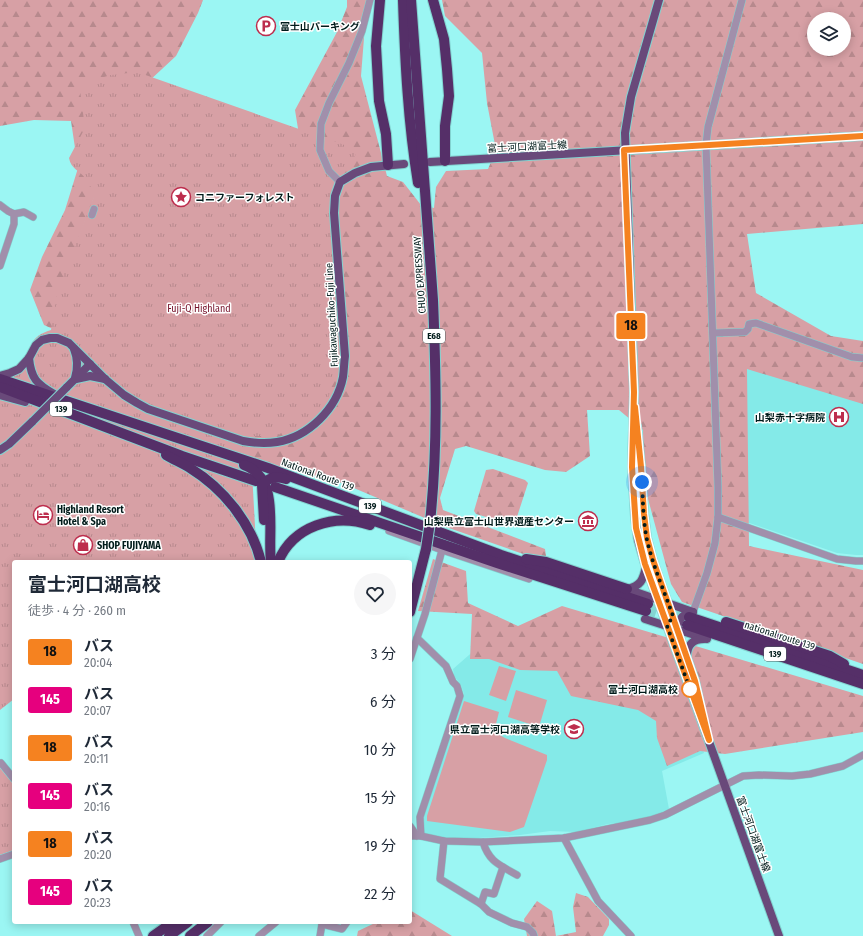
<!DOCTYPE html>
<html lang="ja">
<meta charset="utf-8">
<style>
body{margin:0;font-family:"Fira Sans Condensed","Noto Sans JP",sans-serif;background:#f6f6f7;color:#1f2937;height:100vh;display:flex;flex-direction:column;font-size:15px;white-space:nowrap}
*{box-sizing:border-box;margin:0}
p{font-size:13px;color:#747a83}
.icon{flex:none;width:22px;height:22px;fill:none;stroke:currentColor;stroke-width:2;stroke-linecap:round;stroke-linejoin:round}
.map{position:relative;flex:1;overflow:hidden}
.panel{position:absolute;left:12px;top:560px;width:400px;height:364px;display:flex;flex-direction:column;background:#fff;border-radius:4px;box-shadow:0 2px 10px #0003}
.panel>*{flex:none}
.badge{padding:0 8px;border-radius:3px;font-size:14px;line-height:26px}
.tools{position:absolute;left:807px;top:12px;display:grid;gap:8px}
.tools a{display:grid;place-items:center;width:44px;height:44px;border-radius:50%;background:#fff;box-shadow:0 2px 10px #0003;font-size:20px}
.you{position:absolute;width:20px;height:20px;margin:-10px;border:3px solid #fff;border-radius:50%;background:#1a73e8;box-shadow:0 0 0 6px #1a73e833}
.map>.badge{position:absolute;translate:-50% -50%;box-shadow:0 0 0 2px #fff}
.round{display:grid;place-items:center;flex:none;width:42px;height:42px;border-radius:21px;background:#f6f6f7}
.summary{display:flex;align-items:center;justify-content:space-between;height:68px;padding:0 16px}
h1{font-size:19px;font-weight:700;line-height:30px}
ul{padding:0;list-style:none}
li{display:flex;align-items:center;gap:12px;height:48px;padding:0 16px}
li div{flex:1}
li b{display:block;font-size:15px}
li em{font-style:normal}
li .badge{min-width:44px;font-weight:700;text-align:center}
.map>svg:first-child{display:block}
</style>
<div class="map">
<svg width="863" height="936" viewBox="0 0 863 936">
<defs>
<pattern id="forest-firs" width="22" height="20" patternUnits="userSpaceOnUse"><rect width="22" height="20" fill="#d7a0a5"/><path d="M5 1l3.5 6h-7zM16 11l3.5 6h-7z" fill="#b7898d"/></pattern>
<pattern id="park-tufts" width="24" height="20" patternUnits="userSpaceOnUse"><rect width="24" height="20" fill="#d7a0a5"/><path d="M3 7l-1-3M5 7V3M7 7l1-3M15 17l-1-3M17 17v-4M19 17l1-3" fill="none" stroke="#b7898d"/></pattern>
</defs>
<rect width="100%" height="100%" fill="#9bf6f3"/>
<g fill="#84eae8">
<path d="M717,354l146,49v152h-7l-19,-2 -108,-37z"/>
<path d="M477,648l212,56 15,49 -42,18 7,38 -27,11 -34,4 -32,8 -26,-1 -30,4 -42,3h-30l-24,-5 -1,-15 41,-124 -3,-9 -7,-9 -1,-7z"/>
</g>
<g fill="#d7a0a5">
<path d="M499,666l17,5 -10,30 -17,-6z"/>
<path d="M516,690l31,10 -8,27 -31,-10z"/>
<path d="M464,701l35,11 -5,20 11,6 42,17v5l-23,67 -14,5 -83,-11v-5z"/>
</g>
<g fill="url(#forest-firs)" fill-rule="evenodd">
<path d="M0,0h203l-5,13 -22,43 -28,26 -47,97 -36,95 2,29 -3,31 -20,-9 -14,-35 12,-33 23,-47 13,-42 -7,-47 -37,-1 -34,6z"/>
<path d="M347,0h20l-6,76 26,100 16,6 18,23 13,3 2,-21 10,-16 42,-2 8,-19 -9,-47 -5,-50 -37,-37 -3,-16h421v224l-116,10 9,59 75,43 32,5v63l-116,-35 2,177 114,24v94l-181,-62 -11,-18 -27,-100 -1,-54 -24,-20h-32l3,46 -24,16 -21,-2 -79,-24 -11,3 -15,49 3,12 102,39 1,7 -14,1 -86,-30 -104,-44 -102,-27 64,-290 -9,-56 42,-78 10,-25zM814,19h30v30h-30z"/>
<path d="M493,469l32,11 3,3 -13,40 -5,1 -34,-10 -2,-3 12,-41z"/>
<path d="M433,559l33,12 2,32 50,23 44,-20 301,90v36l-138,22 -25,-3 -33,15 -10,-28 -1,-17 -18,-11 -67,-14 -14,-25 -37,-1 -31,-11h-19l2,-45 -54,-3z"/>
<path d="M576,893l12,4 21,22v6l-6,11h-47l20,-4 -3,-25z"/>
<path d="M537,901l15,10 4,25h-29l-3,-17z"/>
<path d="M410,910l42,26h-95l1,-5 19,-9h33z"/>
</g>
<g fill="url(#park-tufts)">
<path d="M137,72l219,77 -2,15 -15,9 -9,32 4,73 5,60 -11,64 -24,24 -29,10h-25l7,126h-243v137l-14,11v-327c7,-7 15,-15 22,-23 12,-15 7,-23 29,-30l7,-41 35,-90 1,-8c-4,-4 -6,-9 -9,-13 -6,-8 -14,-9 -16,-20l16,-30 -5,-38 3,-7 28,-8z"/>
<path d="M0,768l14,17v65l-14,5z"/>
</g>
<g fill="none" stroke-linecap="round" stroke-linejoin="round">
<g stroke="#84d5d2" stroke-width="10" stroke-dasharray="10 5" stroke-linecap="butt">
<path d="M648,604l41,13"/>
<path d="M646,611l26,9"/>
</g>
<g stroke="#82d3d0" stroke-width="8">
<g id="minor">
<path d="M340,182l-11,-11 -9,-21 1,-26 8,-21 20,-40 13,-32 8,-31"/>
<path d="M0,205l8,6 6,3 10,-2 9,5"/>
<path d="M92,215l2,-6"/>
<path d="M0,266l14,-42v-10"/>
<path d="M713,333l32,-1 3,-3 1,-5 7,-1 96,34 11,1"/>
<path d="M718,517l119,42 19,2h7"/>
<path d="M389,531l53,19 87,29"/>
<path d="M693,612l14,-39 8,-30 3,-26v-30l-12,-342 2,-18 34,-127"/>
<path d="M417,638l29,28 7,16 4,4 3,10 -40,121 1,19"/>
<path d="M410,659l15,-45 17,-64"/>
<path d="M1,763l13,16"/>
<path d="M410,826l7,10"/>
<path d="M410,836h11l23,5 39,1 81,-4 86,-18 15,-5 78,-39 16,-1 33,1 18,-2 33,-8 20,-11"/>
<path d="M564,838l34,63 33,35"/>
<path d="M444,841l-4,38 41,25 8,8 23,11 15,4 6,6 1,3"/>
<path d="M483,842c6,20 17,23 34,33"/>
<path d="M0,859l14,-5"/>
<path d="M481,904l4,-12 9,2 9,-27"/>
<path d="M133,922l6,14"/>
<path d="M322,922v2l20,5 5,-7"/>
<path d="M207,936l14,-14"/>
<path d="M259,936l17,-14"/>
<path d="M320,936l2,-12"/>
</g>
</g>
<g stroke="#82d3d0" stroke-width="10">
<g id="major">
<path d="M659,0l-28,97 -6,36 9,259 -2,75 3,50 3,23 7,24 134,372"/>
<path d="M430,162l433,-26"/>
<path d="M74,349c4,10 4,19 1,29"/>
<path d="M29,358c2,21 8,26 25,36"/>
<path d="M0,376l10,-3 9,-4 10,-11 7,-13 6,-5 8,-2h7l12,5 36,36 19,16 13,8 11,6 95,32c11,2 22,3 34,1 31,-5 60,-33 66,-65 1,-7 1,-14 2,-21l-11,-143 1,-17 5,-14 15,-9 16,-6 33,-3"/>
<path d="M76,379l14,-3 15,3"/>
<path d="M66,388l24,-24"/>
<path d="M0,395l25,7"/>
<path d="M637,426l4,41 3,47 3,24 6,23 42,120 5,23"/>
<path d="M0,450l9,-6 24,-23"/>
<path d="M627,589l66,23"/>
<path d="M627,589c14,-3 16,-9 19,-22"/>
<path d="M645,619l62,20"/>
<path d="M677,628c2,-9 6,-15 16,-16"/>
<path d="M687,656c0,-11 6,-17 17,-17"/>
</g>
</g>
<g stroke="#82d3d0" stroke-width="12">
<g id="highway">
<path d="M380,0l-4,46 3,55 7,33 2,31"/>
<path d="M403,0c2,61 5,122 15,183"/>
<path d="M411,0l22,300c3,74 5,148 -3,222"/>
<path d="M433,0l11,39 3,30 2,27 -4,30v35"/>
<path d="M0,379l268,89 233,87 147,49"/>
<path d="M0,387l182,69 74,25"/>
<path d="M166,455c8,5 17,8 24,13 34,21 62,56 71,94"/>
<path d="M244,465c37,13 23,67 27,97"/>
<path d="M275,487l222,76 149,48"/>
<path d="M264,520l-2,-35c7,-8 14,-9 24,-6"/>
<path d="M526,559l20,3 81,27"/>
<path d="M278,562c15,-36 56,-49 92,-37"/>
<path d="M410,612l16,-63"/>
<path d="M689,617l174,58"/>
<path d="M726,622l104,34 14,8"/>
<path d="M687,625l176,59"/>
<path d="M153,936l20,-14"/>
<path d="M169,936l19,-14"/>
<path d="M190,936l18,-14"/>
</g>
</g>
<use href="#minor" stroke="#a18fab" stroke-width="7"/>
<use href="#major" stroke="#69497a" stroke-width="8"/>
<use href="#highway" stroke="#552f68" stroke-width="10"/>
<g stroke="#82d3d0" stroke-width="10" stroke-linecap="butt">
<path id="major-bridge" d="M33,421l33,-33"/>
</g>
<g stroke="#82d3d0" stroke-width="12" stroke-linecap="butt">
<path id="highway-bridge" d="M426,549l4,-27"/>
</g>
<use href="#major-bridge" stroke="#69497a" stroke-width="8"/>
<use href="#highway-bridge" stroke="#552f68" stroke-width="10"/>
</g>
<g fill="none" stroke-linecap="round" stroke-linejoin="round">
<g stroke="#fff" stroke-width="9">
<path id="line" d="M635,407l6,60 3,47 3,24 6,22 42,121 14,59 -64,-176 -9,-36 -4,-61 2,-75 -10,-242 239,-14"/>
</g>
<use href="#line" stroke="#f58220" stroke-width="6"/>
<path stroke="#001b1a" stroke-width="4" stroke-dasharray="0 7.2" d="M642,482c1,19 1,39 5,58 6,26 17,51 26,76l-6,10 23,63"/>
</g>
<defs>
<g id="parking-ring" transform="scale(1)"><circle r="9.5" fill="#fff" stroke="#bd2d4d" stroke-width="1.5"/><path d="M-3.5-5.5H1a3.5 3.5 0 0 1 0 7H-1V5.5H-3.5ZM-1-3.4V-.6H.8a1.4 1.4 0 0 0 0-2.8Z" fill="#bd2d4d"/></g>
<g id="sight-ring" transform="scale(1)"><circle r="9.5" fill="#fff" stroke="#bd2d4d" stroke-width="1.5"/><path d="M0-6L1.8-2.2L6-1.7L2.9 1.2L3.7 5.4L0 3.3L-3.7 5.4L-2.9 1.2L-6-1.7L-1.8-2.2Z" fill="#bd2d4d"/></g>
<g id="hospital-ring" transform="scale(1)"><circle r="9.5" fill="#fff" stroke="#bd2d4d" stroke-width="1.5"/><path d="M-5-5h3v3.5h4V-5h3V5h-3V1.5h-4V5h-3Z" fill="#bd2d4d"/></g>
<g id="hotel-ring" transform="scale(1)"><circle r="9.5" fill="#fff" stroke="#bd2d4d" stroke-width="1.5"/><path d="M-6-4.5h1.5V1H6V5H4.5V3h-9V5H-6ZM-4 0a1.8 1.8 0 1 1 3.6 0ZM.5 0V-2.5h3Q6-2.5 6 0Z" fill="#bd2d4d"/></g>
<g id="museum-ring" transform="scale(1)"><circle r="9.5" fill="#fff" stroke="#bd2d4d" stroke-width="1.5"/><path d="M0-6L6-3V-2H-6V-3ZM-5-1h2V3h-2ZM-1-1h2V3h-2ZM3-1h2V3H3ZM-6 4H6V6H-6Z" fill="#bd2d4d"/></g>
<g id="shop-ring" transform="scale(1)"><circle r="9.5" fill="#fff" stroke="#bd2d4d" stroke-width="1.5"/><path d="M-5-2.5h2.3a2.7 3.5 0 0 1 5.4 0H5L5.5 6h-11ZM-1.5-2.5h3a1.5 2.3 0 0 0-3 0Z" fill="#bd2d4d"/></g>
<g id="school-ring" transform="scale(1)"><circle r="9.5" fill="#fff" stroke="#bd2d4d" stroke-width="1.5"/><path d="M0-5L7-2L0 1L-7-2ZM-4 1L0 2.5L4 1V4Q0 6-4 4Z" fill="#bd2d4d"/></g>
</defs>
<g fill-rule="evenodd">
<use href="#parking-ring" x="266" y="26"/>
<use href="#sight-ring" x="181" y="197"/>
<use href="#hospital-ring" x="839" y="417"/>
<use href="#hotel-ring" x="43" y="515"/>
<use href="#museum-ring" x="588" y="521"/>
<use href="#shop-ring" x="83" y="545"/>
<use href="#school-ring" x="574" y="729"/>
</g>
<circle fill="#fff" stroke="#f58220" stroke-width="2" cx="690" cy="689" r="8"/>
<g text-anchor="middle" stroke-width="3" stroke-linejoin="round" paint-order="stroke">
<g fill="#fff" stroke="#4c5f5f" stroke-width="1">
<rect x="423" y="329" width="22" height="14" rx="3"/>
<rect x="50" y="402" width="22" height="14" rx="3"/>
<rect x="359" y="499" width="22" height="14" rx="3"/>
<rect x="764" y="647" width="22" height="14" rx="3"/>
</g>
<g font-size="9" font-weight="bold" fill="#001b1a">
<text x="434" y="339">E68</text>
<text x="61" y="412">139</text>
<text x="370" y="509">139</text>
<text x="775" y="657">139</text>
</g>
<g font-size="10" font-weight="bold" fill="#001b1a" stroke="#fff" text-anchor="start">
<text x="280" y="30">富士山パーキング</text>
<text x="195" y="201">コニファーフォレスト</text>
<text x="825" y="421" text-anchor="end">山梨赤十字病院</text>
<text x="57" y="513">Highland Resort<tspan x="57" dy="12">Hotel &amp; Spa</tspan></text>
<text x="574" y="525" text-anchor="end">山梨県立富士山世界遺産センター</text>
<text x="97" y="549">SHOP FUJIYAMA</text>
<text x="560" y="733" text-anchor="end">県立富士河口湖高等学校</text>
</g>
<g font-size="10" fill="#001b1a" stroke="#fff">
<text transform="translate(527 146) rotate(-3)" y="4">富士河口湖富士線</text>
<text transform="translate(419 275) rotate(-94)" y="4">CHUO EXPRESSWAY</text>
<text transform="translate(331 315) rotate(-93)" y="4">Fujikawaguchiko-Fuji Line</text>
<text transform="translate(318 474) rotate(20)" y="4">National Route 139</text>
<text transform="translate(780 635) rotate(18)" y="4">national route 139</text>
<text transform="translate(754 834) rotate(70)" y="4">富士河口湖富士線</text>
</g>
<g font-size="10" fill="#76122b" stroke="#fff">
<text x="199" y="312">Fuji-Q Highland</text>
</g>
<g font-size="10" font-weight="bold" fill="#001b1a" stroke="#fff" text-anchor="end">
<text x="678" y="693">富士河口湖高校</text>
</g>
</g>
</svg>
<div class="tools">
<a><svg class="icon" aria-label="layers" viewBox="0 0 24 24"><path d="M12 4l9 5-9 5-9-5zM3 14l9 5 9-5"/></svg></a>
</div>
<div class="you" style="left:642px;top:482px"></div>
<b class="badge" style="left:631px;top:326px;background:#f58220;color:#111">18</b>
<section class="panel">
<div class="summary"><div><h1>富士河口湖高校</h1><p>徒歩 · 4 分 · 260 m</p></div><a class="round"><svg class="icon" aria-label="heart" viewBox="0 0 24 24"><path d="M12 20l-8-8c-3-5 5-10 8-4 3-6 11-1 8 4z"/></svg></a></div>
<ul>
<li><span class="badge" style="background:#f58220;color:#111">18</span><div><b>バス</b><p>20:04</p></div><em>3 分</em></li>
<li><span class="badge" style="background:#e6007e;color:#fff">145</span><div><b>バス</b><p>20:07</p></div><em>6 分</em></li>
<li><span class="badge" style="background:#f58220;color:#111">18</span><div><b>バス</b><p>20:11</p></div><em>10 分</em></li>
<li><span class="badge" style="background:#e6007e;color:#fff">145</span><div><b>バス</b><p>20:16</p></div><em>15 分</em></li>
<li><span class="badge" style="background:#f58220;color:#111">18</span><div><b>バス</b><p>20:20</p></div><em>19 分</em></li>
<li><span class="badge" style="background:#e6007e;color:#fff">145</span><div><b>バス</b><p>20:23</p></div><em>22 分</em></li>
</ul>
</section>
</div>
